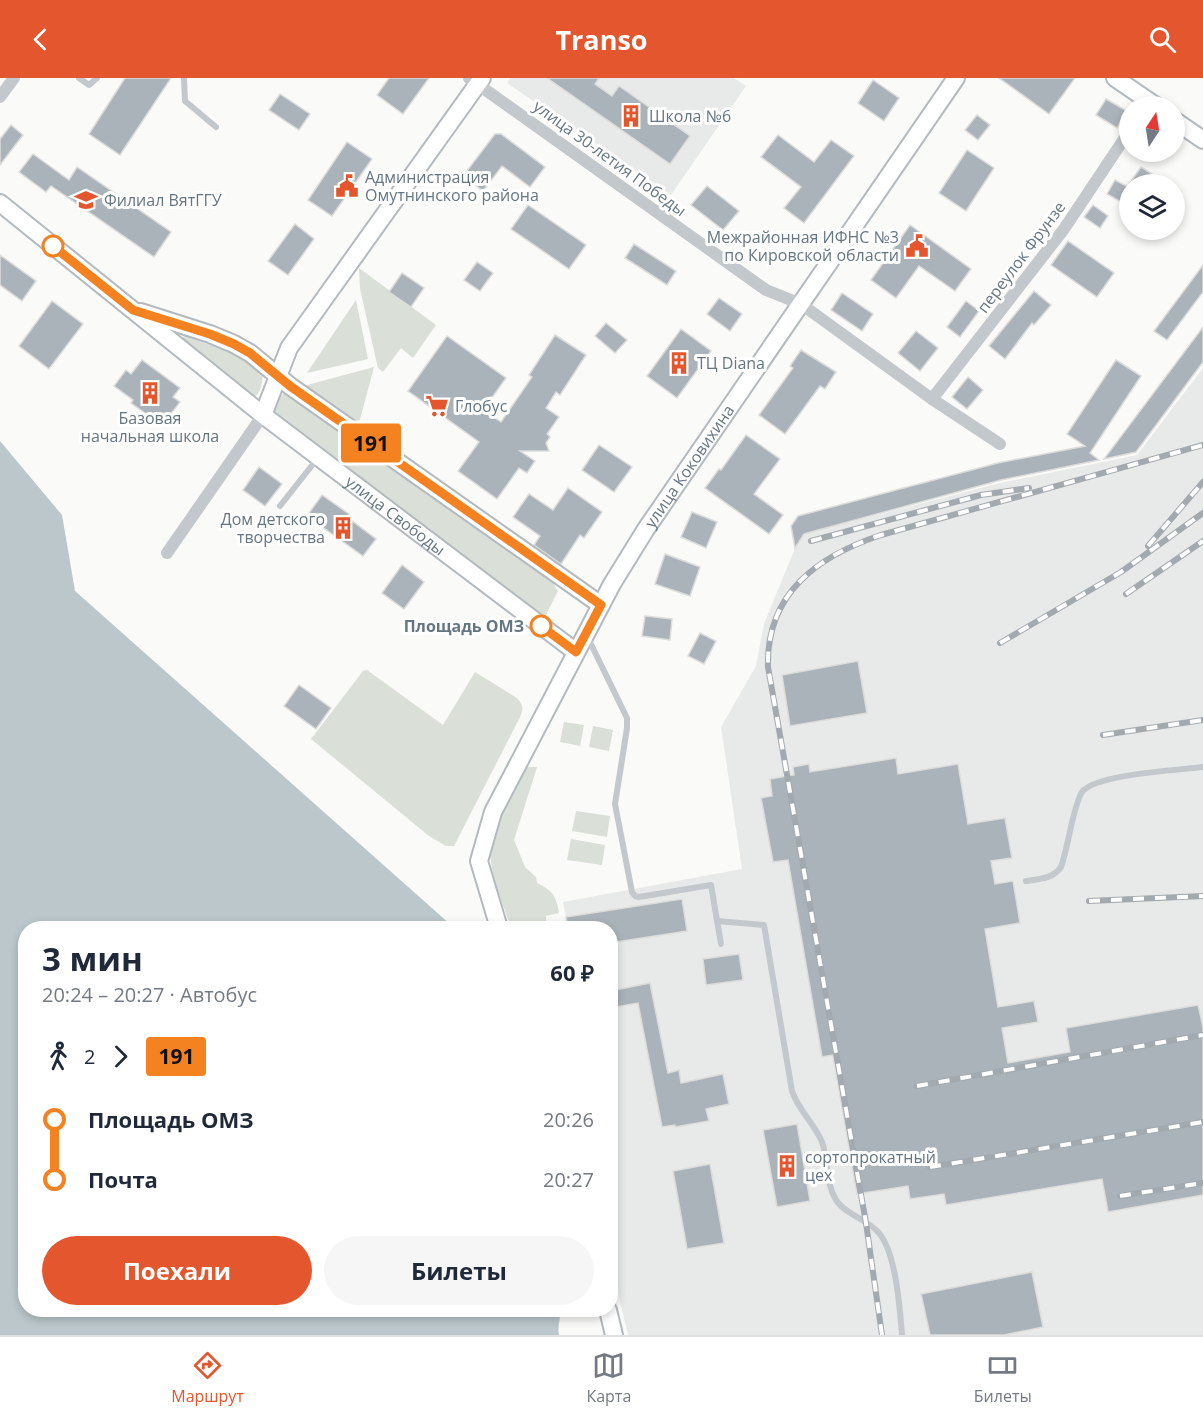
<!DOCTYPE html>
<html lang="ru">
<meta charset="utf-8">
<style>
body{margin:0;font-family:"Open Sans",sans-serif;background:#f6f6f7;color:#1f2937;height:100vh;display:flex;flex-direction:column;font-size:22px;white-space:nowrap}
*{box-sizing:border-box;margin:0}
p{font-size:20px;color:#747a83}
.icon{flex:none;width:33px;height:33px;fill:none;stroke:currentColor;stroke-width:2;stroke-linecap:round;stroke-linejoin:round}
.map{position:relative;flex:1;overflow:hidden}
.drawer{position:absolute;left:18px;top:843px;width:600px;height:396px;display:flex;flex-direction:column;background:#fff;border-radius:24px;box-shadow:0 3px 9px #0003}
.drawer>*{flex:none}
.badge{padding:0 12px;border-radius:4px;font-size:21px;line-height:39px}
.needle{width:39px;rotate:12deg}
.controls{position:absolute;left:1119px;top:18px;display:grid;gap:12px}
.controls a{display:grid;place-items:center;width:66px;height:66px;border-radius:50%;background:#fff;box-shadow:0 3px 9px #0003;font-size:30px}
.map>.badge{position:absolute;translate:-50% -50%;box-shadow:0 0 0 3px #fff}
.legs{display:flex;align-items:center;gap:9px;height:66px;padding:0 24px;font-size:20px}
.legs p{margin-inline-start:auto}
.head{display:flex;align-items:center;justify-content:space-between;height:102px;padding:0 24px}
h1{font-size:33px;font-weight:700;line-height:45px}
.action{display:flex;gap:12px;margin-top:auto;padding:12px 24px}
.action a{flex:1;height:69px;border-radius:36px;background:#e4572e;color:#fff;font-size:24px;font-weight:700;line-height:69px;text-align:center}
.action a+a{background:#f6f6f7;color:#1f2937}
ul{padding:0 24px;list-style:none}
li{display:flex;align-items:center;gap:21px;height:60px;font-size:22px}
li i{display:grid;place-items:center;width:9px;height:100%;margin:0 8px;background:currentColor}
li i::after{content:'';width:15px;height:15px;margin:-8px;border:4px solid;border-radius:50%;background:#fff}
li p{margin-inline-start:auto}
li:first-child i{background:linear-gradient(#0000 50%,currentColor 0)}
li:last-child i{background:linear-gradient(currentColor 50%,#0000 0)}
header{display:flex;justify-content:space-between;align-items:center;height:78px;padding:0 24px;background:#e4572e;color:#fff;font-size:27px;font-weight:700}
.dock{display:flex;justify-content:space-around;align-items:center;height:84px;border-top:2px solid #e0e1e3;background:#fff;font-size:16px;color:#747a83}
.dock a{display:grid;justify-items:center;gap:3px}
.dock .active{color:#e4572e}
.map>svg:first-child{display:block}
</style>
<header><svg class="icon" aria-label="back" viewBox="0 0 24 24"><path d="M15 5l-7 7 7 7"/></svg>Transo<svg class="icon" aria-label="search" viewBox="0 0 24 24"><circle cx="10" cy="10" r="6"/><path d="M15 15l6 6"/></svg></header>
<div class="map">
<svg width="1203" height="1257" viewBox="0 0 1203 1257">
<rect width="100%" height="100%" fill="#fafaf8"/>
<g fill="#e8e9e9">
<path d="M510,0h224l12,8 -75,109 -164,-112z"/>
<path d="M1203,290v967h-575l-17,-71 -1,-336h-42l-5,-26 179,-33 -21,-142 35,-61 8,-42 31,-76 9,-14 196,-51 137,-28z"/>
</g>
<g fill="#dadfd7">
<path d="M359,190l77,57 -23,33 -12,-10 -18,24 -5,-4 -18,-79z"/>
<path d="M356,222l12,59 -61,14z"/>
<path d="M185,258c27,10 57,17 78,38 -1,10 -2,21 -12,25l-71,-61z"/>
<path d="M374,289l-16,60 -58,-40z"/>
<path d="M288,313l262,187 8,13 -13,26h-4l-271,-201c2,-9 9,-21 18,-25z"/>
<path d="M367,592l76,55 32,-53 42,26c8,9 6,13 1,23l-64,125h-8l-17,-10 -118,-97 52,-68z"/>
<path d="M564,644l20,3 -4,21 -20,-4z"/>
<path d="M593,648l20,4 -4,21 -20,-4z"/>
<path d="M526,689h11l-23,73 11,27 11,10 1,6c16,8 19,12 22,30l-13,3v12h-35c-11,-34 -31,-72 -15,-108 9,-18 20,-36 30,-53z"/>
<path d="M576,733l34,5 -3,21 -35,-6z"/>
<path d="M571,761l34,6 -3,20 -35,-5z"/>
</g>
<path fill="#bbc7cb" d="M0,363l62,74 13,76 376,334 1,3h-426v382h534c1,9 -3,16 -1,25h-559z"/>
<g fill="#aab3b9" stroke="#dcdcda" stroke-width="1.5">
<path d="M125,0h46l-51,77 -31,-21z"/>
<path d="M389,0h40l-26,36 -26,-19z"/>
<path d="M547,0h52l-4,6 17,12 7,-10 71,50 -20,28z"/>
<path d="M999,0h76l-26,36z"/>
<path d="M873,2l26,18 -15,23 -26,-18z"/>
<path d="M280,16l30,20 -11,16 -30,-20z"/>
<path d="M1106,21l21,12 -10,17 -21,-13z"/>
<path d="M977,37l13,10 -12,15 -13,-10z"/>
<path d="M11,47l12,10 -23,30v-26z"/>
<path d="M495,56h6l44,33 -15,20 -28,-21 -19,25 -20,-15z"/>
<path d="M778,57l36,27 17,-22 23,16 -50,67 -20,-15 17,-21 -40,-30z"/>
<path d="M347,64l25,17 -40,57 -24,-16z"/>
<path d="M967,72l27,18 -28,43 -27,-18z"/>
<path d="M33,76l36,26 8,-13 94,65 -17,25 -103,-71 -5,6 -27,-20z"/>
<path d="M1141,89l27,17h-39z"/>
<path d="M1115,102l15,8v19l-23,-13z"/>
<path d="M707,108l32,25 -16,19 -32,-25z"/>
<path d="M528,127l58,40 -17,24 -58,-40z"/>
<path d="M1093,127l15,11 -8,12 -16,-11z"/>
<path d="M295,146l19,15 -26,36 -20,-14z"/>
<path d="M910,147l61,44 -16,22 -36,-25 -23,32 -25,-18z"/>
<path d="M1068,163l46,32 -17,24 -46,-32z"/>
<path d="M634,166l42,27 -9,14 -42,-27z"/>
<path d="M0,177l36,26 -14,20 -22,-16z"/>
<path d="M477,184l16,11 -13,18 -16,-11z"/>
<path d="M1203,187v27l-36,48 -13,-9z"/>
<path d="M402,195l22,15 -13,19 -22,-15z"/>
<path d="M1034,213l17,14 -17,20 -2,-2 -27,36 -16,-13z"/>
<path d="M842,215l31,21 -11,17 -31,-21z"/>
<path d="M719,220l23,16 -12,17 -23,-17z"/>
<path d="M52,223l31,23 -34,45 -30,-23z"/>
<path d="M966,223l13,10 -19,26 -13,-10z"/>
<path d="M606,245l21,17 -12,13 -20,-17z"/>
<path d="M1203,249v35l-67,90 -32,7z"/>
<path d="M681,251l30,22 -34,47 -30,-22z"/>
<path d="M916,253l22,17 -18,23 -22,-18z"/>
<path d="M555,257l31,20 -26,40 -4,-3 -10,16 13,9 -12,17 3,3 -4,6 3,8h-29l15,10 -8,12 -8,-5 -22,31 -39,-28 21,-29 -71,-51 39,-55 59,42 -23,32 18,12 31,-45 -3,-2z"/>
<path d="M801,272l35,22 -11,17 -5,-3 -35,48 -26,-19 34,-47 -3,-2z"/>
<path d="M142,282l38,28 -7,9 7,5 -14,18 -3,-2 -4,5 -28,-20 2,-3 -19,-14 12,-16 5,4z"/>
<path d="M1116,282l25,16 -51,77 9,7 -98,20 -197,54 -9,14 -4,-22 7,-10 200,-53 87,-17 -18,-12z"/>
<path d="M968,299l15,13 -16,19 -15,-12z"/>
<path d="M746,357l34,24 -26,35 29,21 -14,19 -64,-46 14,-19 2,1z"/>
<path d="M599,367l33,22 -18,25 -32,-22z"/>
<path d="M259,389l23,17 -17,22 -22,-16z"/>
<path d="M568,410l34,24 -18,26 -4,-3 -19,29 -27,-19 6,-9 -27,-19 16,-23 24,16z"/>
<path d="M322,417l27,19 -2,3 29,22 -13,17 -56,-40z"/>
<path d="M692,434l25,10 -11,26 -25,-11z"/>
<path d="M665,476l35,13 -10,29 -35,-12z"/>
<path d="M402,487l22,17 -20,27 -22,-16z"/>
<path d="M645,538l27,3 -2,21 -28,-4z"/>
<path d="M700,555l16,8 -12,23 -16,-8z"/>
<path d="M858,583l9,52 -77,13 -8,-51z"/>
<path d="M299,607l32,23 -15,21 -32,-23z"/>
<path d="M896,680l2,16 60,-10 10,60 37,-6 7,40 -21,3 4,23 18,-3 7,42 -35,6 13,78 36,-6 4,21 -36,6 6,35 62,-11 -4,-24 132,-23 5,22v168l-95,17 -6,-33 -156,26 -2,-11 -34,5 -2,-13 -51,8 -24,-139 -11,2 -34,-197 -15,2 -12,-64 11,-2 -2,-17 24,-4 -1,-8 16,-3 1,8z"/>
<path d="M682,821l5,32 -77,12v-15h-42l-2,-11z"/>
<path d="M739,876l4,26 -37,5 -3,-26z"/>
<path d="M650,905l18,90 11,-3 2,13 42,-9 6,30 -23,5 3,12 -34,6v-2l-13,2 -24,-124 -28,5v-17z"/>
<path d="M797,1046l13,77 -33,6 -14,-77z"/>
<path d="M710,1086l14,79 -37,6 -14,-78z"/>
<path d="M1032,1194l11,55 -39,8h-74l-9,-41z"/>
</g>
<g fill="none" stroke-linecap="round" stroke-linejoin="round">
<g stroke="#b3babf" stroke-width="20">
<g id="secondary">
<path d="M1115,0l41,28"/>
<path d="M1174,42l29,20"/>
<path id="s1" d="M0,125l263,212 313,237"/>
<path d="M141,234l69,22 24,10 16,9 40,33 311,219"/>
<path d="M263,337l26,-67 193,-270"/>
<path id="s2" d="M499,850l-20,-67 14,-49 119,-228 34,-55 310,-451"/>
<path d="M608,1232l6,25"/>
</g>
</g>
<g stroke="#c3c8cc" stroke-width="6">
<path d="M79,0l10,7 8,-7"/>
<path d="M184,0l1,23 31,26"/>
<path d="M280,428l37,-47"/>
<path d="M587,558l40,82v10l-12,76 17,88 3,4 4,1 72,-12 10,59"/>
<path d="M1026,803c13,-2 27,-2 35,-14 7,-19 12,-61 21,-75 13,-18 98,-22 121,-25"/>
<path d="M717,843l47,4 28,166c6,19 23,33 30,51 7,19 3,40 14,58 8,13 29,19 40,30 20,17 24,80 26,105"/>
</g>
<g stroke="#c3c8cc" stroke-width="12">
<path d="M469,0l297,212 35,14 131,95 68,45"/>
<path d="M0,19l14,-19"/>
<path d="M932,321l132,-170 66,-99"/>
<path d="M167,475l96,-138"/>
</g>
<use href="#secondary" stroke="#fff" stroke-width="16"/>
<g stroke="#a2aab0" stroke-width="6">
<g id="rail">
<path d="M811,463l170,-46 48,-7"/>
<path d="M1148,468l55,-64"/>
<path d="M1126,516l77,-53"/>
<path d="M1000,565l121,-71 82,-59"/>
<path d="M1103,657l100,-15"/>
<path d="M1089,823l114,-5"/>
<path d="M917,1008l286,-51"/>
<path d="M930,1089l273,-45"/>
<path d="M1120,1118l83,-13"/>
<path d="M882,1257l-16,-112 -98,-556c-2,-74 50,-111 113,-132l322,-90"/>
</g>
</g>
<use href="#rail" stroke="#fff" stroke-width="4" stroke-dasharray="11" stroke-linecap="butt"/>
</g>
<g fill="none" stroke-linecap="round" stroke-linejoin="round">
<g stroke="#fff" stroke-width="14">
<path id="line-1" d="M53,168l80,64 77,24 24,10 16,9 40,33 311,219 -25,47 -35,-26"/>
</g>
<use href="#line-1" stroke="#f58220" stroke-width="9"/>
</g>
<defs>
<g id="building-bare" transform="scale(1.8)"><path d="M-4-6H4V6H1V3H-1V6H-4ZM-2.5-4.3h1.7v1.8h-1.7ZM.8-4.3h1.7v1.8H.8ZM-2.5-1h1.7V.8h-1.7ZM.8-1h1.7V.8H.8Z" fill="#e4572e" stroke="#fff" stroke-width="2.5" paint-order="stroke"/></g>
<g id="civic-bare" transform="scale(1.8)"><path d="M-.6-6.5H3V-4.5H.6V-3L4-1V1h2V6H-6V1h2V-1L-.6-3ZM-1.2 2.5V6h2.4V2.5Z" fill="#e4572e" stroke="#fff" stroke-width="2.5" paint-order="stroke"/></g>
<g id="university-bare" transform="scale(1.8)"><path d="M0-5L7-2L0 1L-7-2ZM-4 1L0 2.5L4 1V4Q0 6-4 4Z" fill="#e4572e" stroke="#fff" stroke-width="2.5" paint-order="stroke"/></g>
<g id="supermarket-bare" transform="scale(1.8)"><path d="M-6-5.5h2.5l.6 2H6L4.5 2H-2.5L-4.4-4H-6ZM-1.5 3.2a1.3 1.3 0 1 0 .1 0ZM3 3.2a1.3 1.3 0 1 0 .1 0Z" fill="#e4572e" stroke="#fff" stroke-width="2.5" paint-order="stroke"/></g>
</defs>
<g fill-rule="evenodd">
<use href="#building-bare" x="631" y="38"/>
<use href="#civic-bare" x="347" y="108"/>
<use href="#university-bare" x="86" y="122"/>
<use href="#civic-bare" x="917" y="168"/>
<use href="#building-bare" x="679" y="285"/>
<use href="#building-bare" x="150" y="315"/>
<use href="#supermarket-bare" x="437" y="328"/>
<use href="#building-bare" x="343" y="450"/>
<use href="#building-bare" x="787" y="1088"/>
</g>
<g fill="#fff" stroke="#f58220" stroke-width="3">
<circle cx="53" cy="168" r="10"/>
<circle cx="541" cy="548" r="10"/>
</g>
<g text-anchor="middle" stroke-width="6" stroke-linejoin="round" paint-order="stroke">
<g font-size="16" fill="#657683" stroke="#fff" text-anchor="start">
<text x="649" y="44">Школа №6</text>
<text x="365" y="105">Администрация<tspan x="365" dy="18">Омутнинского района</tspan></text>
<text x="104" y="128">Филиал ВятГГУ</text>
<text x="899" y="165" text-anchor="end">Межрайонная ИФНС №3<tspan x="899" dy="18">по Кировской области</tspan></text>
<text x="697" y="291">ТЦ Diana</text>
<text x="455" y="334">Глобус</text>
<text x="150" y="346" text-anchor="middle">Базовая<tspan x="150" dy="18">начальная школа</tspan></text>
<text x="325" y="447" text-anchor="end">Дом детского<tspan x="325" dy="18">творчества</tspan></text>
<text x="805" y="1085">сортопрокатный<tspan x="805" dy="18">цех</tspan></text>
</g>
<g font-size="16" fill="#657683" stroke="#fff">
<text transform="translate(610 80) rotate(36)" y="6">улица 30-летия Победы</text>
<text transform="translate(1021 179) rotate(-53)" y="6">переулок Фрунзе</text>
<text dy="6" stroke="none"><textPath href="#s2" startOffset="519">улица Коковихина</textPath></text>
<text dy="6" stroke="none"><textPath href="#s1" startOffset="504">улица Свободы</textPath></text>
</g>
<g font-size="16" font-weight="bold" fill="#657683" stroke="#fff" text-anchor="end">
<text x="524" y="554">Площадь ОМЗ</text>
</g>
</g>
</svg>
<div class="controls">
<a><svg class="needle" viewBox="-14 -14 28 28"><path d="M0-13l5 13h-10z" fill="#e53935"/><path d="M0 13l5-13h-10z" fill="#747a83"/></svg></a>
<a><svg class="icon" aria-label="layers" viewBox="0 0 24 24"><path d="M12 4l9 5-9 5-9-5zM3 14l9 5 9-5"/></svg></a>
</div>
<b class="badge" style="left:371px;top:365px;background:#f58220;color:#111">191</b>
<section class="drawer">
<div class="head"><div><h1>3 мин</h1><p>20:24 – 20:27 · Автобус</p></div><b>60 ₽</b></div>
<div class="legs"><svg class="icon" aria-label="walk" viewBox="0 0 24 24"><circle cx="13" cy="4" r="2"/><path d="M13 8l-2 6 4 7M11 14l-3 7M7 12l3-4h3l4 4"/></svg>2<svg class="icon" aria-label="forward" viewBox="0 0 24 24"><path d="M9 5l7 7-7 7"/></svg><b class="badge" style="background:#f58220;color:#111">191</b></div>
<ul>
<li><i style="color:#f58220"></i><b>Площадь ОМЗ</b><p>20:26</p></li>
<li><i style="color:#f58220"></i><b>Почта</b><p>20:27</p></li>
</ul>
<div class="action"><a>Поехали</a><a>Билеты</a></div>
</section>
</div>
<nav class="dock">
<a class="active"><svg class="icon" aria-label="directions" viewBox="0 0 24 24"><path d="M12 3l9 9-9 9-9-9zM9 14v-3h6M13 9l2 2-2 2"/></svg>Маршрут</a>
<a><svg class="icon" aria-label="map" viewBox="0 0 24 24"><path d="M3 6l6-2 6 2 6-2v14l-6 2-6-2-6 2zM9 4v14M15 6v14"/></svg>Карта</a>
<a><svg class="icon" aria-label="tickets" viewBox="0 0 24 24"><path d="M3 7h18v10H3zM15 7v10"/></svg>Билеты</a>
</nav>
